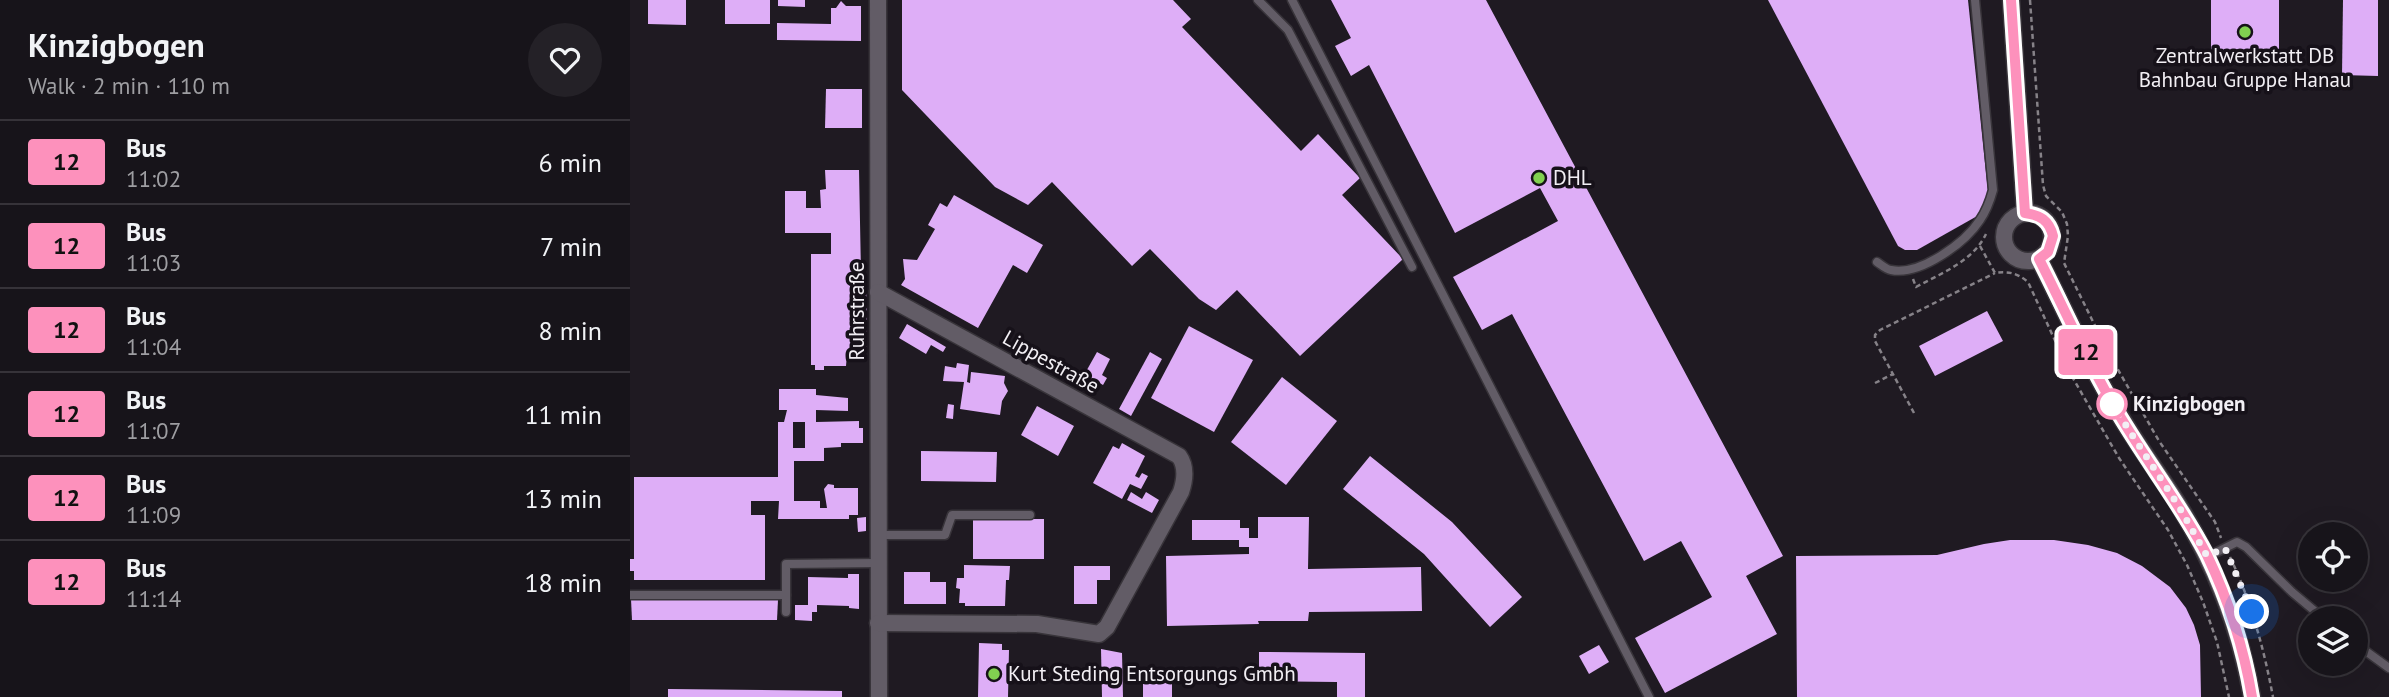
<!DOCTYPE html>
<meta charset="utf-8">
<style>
body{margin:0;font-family:"PT Sans",sans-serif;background:#242127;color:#f1f3f6;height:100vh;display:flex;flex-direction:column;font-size:26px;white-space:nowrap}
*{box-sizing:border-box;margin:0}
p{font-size:23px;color:#9e9ea2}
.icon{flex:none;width:38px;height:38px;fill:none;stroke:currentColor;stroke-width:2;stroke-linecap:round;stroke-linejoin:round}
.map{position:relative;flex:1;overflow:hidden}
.sheet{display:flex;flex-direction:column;background:#17141a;width:630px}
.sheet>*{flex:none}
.badge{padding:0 14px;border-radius:5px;font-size:24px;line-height:46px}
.tools{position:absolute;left:1668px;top:522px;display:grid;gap:14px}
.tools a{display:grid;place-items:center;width:70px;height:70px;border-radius:50%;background:#17141a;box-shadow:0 7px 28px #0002,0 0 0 2px #363339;font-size:35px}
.you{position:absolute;width:35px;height:35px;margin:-18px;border:5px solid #fff;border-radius:50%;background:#1a73e8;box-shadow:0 0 0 10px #1a73e833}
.map>.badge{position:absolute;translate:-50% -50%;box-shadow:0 0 0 4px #fff}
.round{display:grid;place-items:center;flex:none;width:74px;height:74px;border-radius:37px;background:#242127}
.overview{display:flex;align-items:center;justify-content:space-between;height:119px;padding:0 28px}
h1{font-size:33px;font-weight:800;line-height:52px}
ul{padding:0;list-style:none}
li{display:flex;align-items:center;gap:21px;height:84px;padding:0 28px;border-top:2px solid #363339}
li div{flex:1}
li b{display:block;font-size:26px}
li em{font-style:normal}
li .badge{min-width:77px;font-weight:700;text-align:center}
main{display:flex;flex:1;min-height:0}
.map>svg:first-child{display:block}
</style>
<main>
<section class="sheet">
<div class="overview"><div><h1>Kinzigbogen</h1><p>Walk · 2 min · 110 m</p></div><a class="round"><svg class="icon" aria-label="heart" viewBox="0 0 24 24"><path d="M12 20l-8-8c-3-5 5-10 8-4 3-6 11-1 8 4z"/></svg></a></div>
<ul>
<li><span class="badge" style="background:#fd91bc;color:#111">12</span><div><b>Bus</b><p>11:02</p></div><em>6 min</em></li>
<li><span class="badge" style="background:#fd91bc;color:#111">12</span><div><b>Bus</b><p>11:03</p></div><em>7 min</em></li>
<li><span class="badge" style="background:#fd91bc;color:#111">12</span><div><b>Bus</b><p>11:04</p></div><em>8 min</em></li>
<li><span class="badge" style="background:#fd91bc;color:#111">12</span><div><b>Bus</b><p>11:07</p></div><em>11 min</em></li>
<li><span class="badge" style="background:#fd91bc;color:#111">12</span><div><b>Bus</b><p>11:09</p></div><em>13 min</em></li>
<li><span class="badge" style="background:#fd91bc;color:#111">12</span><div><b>Bus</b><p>11:14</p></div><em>18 min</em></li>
</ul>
</section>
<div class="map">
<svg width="1759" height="697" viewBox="0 0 1759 697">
<rect width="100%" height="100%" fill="#1f1a22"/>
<g fill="#deaef7" fill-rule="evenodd">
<path d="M18,0h38v25l-38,-1z"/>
<rect x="95" y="0" width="45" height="24"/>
<path d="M148,0h27v7l-27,-1z"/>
<path d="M272,0h271l18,19 -9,8 119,124 17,-17 42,44 -18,17 61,64 -103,97 -63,-66 -21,20 -17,-11 -49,-50 -18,17 -80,-84 -24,23 -33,-18 -93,-97z"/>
<path d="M701,0h155l297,556 -37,20 31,58 -112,59 -30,-55 77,-41 -31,-56 -37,20 -132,-247 -30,16 -29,-53 105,-56 -18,-33 -85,45 -86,-168 -18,11 -16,-30 16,-8z"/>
<path d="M1138,0h200l20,192 -4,14 -5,9 -62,35h-12l-7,-4z"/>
<rect x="1581" y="0" width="68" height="64"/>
<path d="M1713,0h35v76l-36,-1z"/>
<path d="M211,1l5,5h15v35l-84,-1v-17l54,1v-16h5z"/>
<path d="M196,89h36v39h-37z"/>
<path d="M195,170h34l2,103h5l1,77 -7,3 -13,1 -1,12h-22v4h-9v-5h-4v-111h20v-21h-46v-42h21v17h15l-1,-18 6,-1z"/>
<path d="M324,195l89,50 -16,28 -14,-8 -35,63 -77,-43 4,-6 -2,-20 14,1 18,-31 -7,-4 12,-22 7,4z"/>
<path d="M1357,311l16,30 -68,35 -16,-30z"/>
<path d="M277,324l39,23 -3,5 -12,-7 -5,9 -27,-16z"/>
<path d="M559,326l64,34 -39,72 -63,-34z"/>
<path d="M467,352l13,7 -8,16 5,3 -4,7 -5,-3 -5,9 -14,-7z"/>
<path d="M520,352l12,7 -31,57 -12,-7z"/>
<path d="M327,363l12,2 -2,17 3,1 1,-11 34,4 -1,7 4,8 -6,10 -2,14 -40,-6 4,-27 -21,-1 2,-15 11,2z"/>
<path d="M652,377l55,44 -51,64 -55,-43z"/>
<path d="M149,389h37v6l32,3v13l-32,-1v12l43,-1v7h4v15h-22v4l-17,1v13h-30v40h26v7h7l-3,-19 4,-5 6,1v3h24v27h-9v4h-71l1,-18h-28v14h14v65h-131v-9h-4v-12h4v-82h144v-55h6l3,-12h-8zM163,422h12v26h-12z"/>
<path d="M318,404l6,1 -1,14 -7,-1z"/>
<path d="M407,406l37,20 -16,30 -37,-21z"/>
<path d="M492,443l23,13 -10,20 4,2 3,-5 6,3 -7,13 -11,-5 -8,15 -29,-16 20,-37 6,3z"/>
<path d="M291,451l76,1 -1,30 -75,-1z"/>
<path d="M740,456l82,66 70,75 -32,30 -66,-73 -81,-65z"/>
<path d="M501,492l11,7 4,-7 13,8 -7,13 -25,-13z"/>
<path d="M236,517v14l-8,1 -1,-14z"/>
<path d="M628,517h51l-1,52 113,-2 1,44 -113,1 -1,9h-50l1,3 -92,2 -1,-70 83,-2v-7h-10v-7h-47v-20h48v8h9v10h9z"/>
<rect x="343" y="519" width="71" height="40"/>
<path d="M1380,540h44l34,5 29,8 25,13 28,21 16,21 8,17 6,20 1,52h-404l-1,-141 141,-1 47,-11z"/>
<path d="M334,565l46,1 -1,14h-3l-1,26h-40v-3h-6l1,-14 -4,-1 1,-10h7z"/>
<path d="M444,566h36v14h-13v24h-23z"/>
<path d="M274,572h26v10h16v22h-42z"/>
<path d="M218,574h11v35l-10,-1v-2l-32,-1v7h-5v9l-17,-1v-15h13v-28l40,1z"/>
<path d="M1,599l147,1 -1,20h-145z"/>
<path d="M349,643l23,1v6h7l-1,47h-30z"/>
<path d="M969,645l10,17 -20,12 -10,-18z"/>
<path d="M471,649l21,4 1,44h-21z"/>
<path d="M629,652l106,1v44h-28v-15l-78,-1z"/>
<rect x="513" y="675" width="29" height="22"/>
<path d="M38,689l174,2v6h-174z"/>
</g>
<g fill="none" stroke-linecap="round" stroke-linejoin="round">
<g stroke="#38343a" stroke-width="11">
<g id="service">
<path d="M628,0l30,30 124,237"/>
<path d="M662,0l357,697"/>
<path d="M1247,262c5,3 8,7 14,8 29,6 74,-27 89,-50 7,-10 10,-19 13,-30l-18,-190"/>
<path d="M248,535h67l7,-20h78"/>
<path d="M1577,557l30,-15 9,5 46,45 31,26"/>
<path d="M0,595h156"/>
<path d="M156,612v-48l92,-1"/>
<path d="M1726,644l33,24"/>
</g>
</g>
<g stroke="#38343a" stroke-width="19">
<g id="minor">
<path d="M248,0l1,697"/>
<path d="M1381,0l14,213"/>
<circle cx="1398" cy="237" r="24"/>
<path d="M1409,259c25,49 47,100 75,147 20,34 43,65 64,98 36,59 62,125 74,193"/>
<path d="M248,292l301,164c8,11 6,24 2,36l-74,135 -8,7 -62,-10 -159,-1"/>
</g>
</g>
<g stroke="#868288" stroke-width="2.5" stroke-dasharray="5 3.5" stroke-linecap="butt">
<path d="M1400,0l13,185 3,11 16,16 5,12 1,12 -4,27 45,91 50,87 56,81 6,16"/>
<path d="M1350,246l15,27c14,-2 22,0 33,9l42,91 49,85 49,72 19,35 16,37 14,40 12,55"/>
<path d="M1283,279l3,8c26,-14 57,-26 70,-53"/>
<path d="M1245,383l18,-9"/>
<path d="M1284,413l-39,-72v-6l5,-5 115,-57"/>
<path d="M1600,557c21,44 34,92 43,140"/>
</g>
<use href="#service" stroke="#625c66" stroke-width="8"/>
<use href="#minor" stroke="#625c66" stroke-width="16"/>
</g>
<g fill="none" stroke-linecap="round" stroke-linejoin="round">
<g stroke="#fff" stroke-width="16">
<path id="line" d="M1381,0l14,213c15,2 24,7 28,23l-5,16 -9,7c25,49 47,100 75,147 29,51 66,97 93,149 21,44 37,94 45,142"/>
</g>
<use href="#line" stroke="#fd91bc" stroke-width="10"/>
<path stroke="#f2eff4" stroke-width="7" stroke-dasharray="0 12.6" d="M1482,404l66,101 29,51 18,-8 27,64"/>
</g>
<g fill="#81d050" stroke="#161119" stroke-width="2.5">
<circle cx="1615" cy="32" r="7"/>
<circle cx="909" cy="178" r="7"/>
<circle cx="364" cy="674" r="7"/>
</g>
<circle fill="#fff" stroke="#fd91bc" stroke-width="3.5" cx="1482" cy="404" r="14"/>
<g text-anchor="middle" stroke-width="7" stroke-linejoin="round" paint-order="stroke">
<g font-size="21" fill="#f2eff4" stroke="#161119" text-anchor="start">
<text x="1615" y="63" text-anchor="middle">Zentralwerkstatt DB<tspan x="1615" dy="24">Bahnbau Gruppe Hanau</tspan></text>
<text x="923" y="185">DHL</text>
<text x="378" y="681">Kurt Steding Entsorgungs Gmbh</text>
</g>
<g font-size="21" fill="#f2eff4" stroke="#161119">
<text transform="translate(227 311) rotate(-90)" y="7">Ruhrstraße</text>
<text transform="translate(421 362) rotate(29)" y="7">Lippestraße</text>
</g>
<g font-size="21" font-weight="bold" fill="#f2eff4" stroke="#161119" text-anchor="start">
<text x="1503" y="411">Kinzigbogen</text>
</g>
</g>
</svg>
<div class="tools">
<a><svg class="icon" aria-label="locate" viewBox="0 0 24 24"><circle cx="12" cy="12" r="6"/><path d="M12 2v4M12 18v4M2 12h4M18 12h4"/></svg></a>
<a><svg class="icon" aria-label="layers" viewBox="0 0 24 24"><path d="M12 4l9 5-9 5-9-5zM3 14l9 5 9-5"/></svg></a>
</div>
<div class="you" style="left:1622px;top:612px"></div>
<b class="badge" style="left:1456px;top:352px;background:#fd91bc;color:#111">12</b>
</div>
</main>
